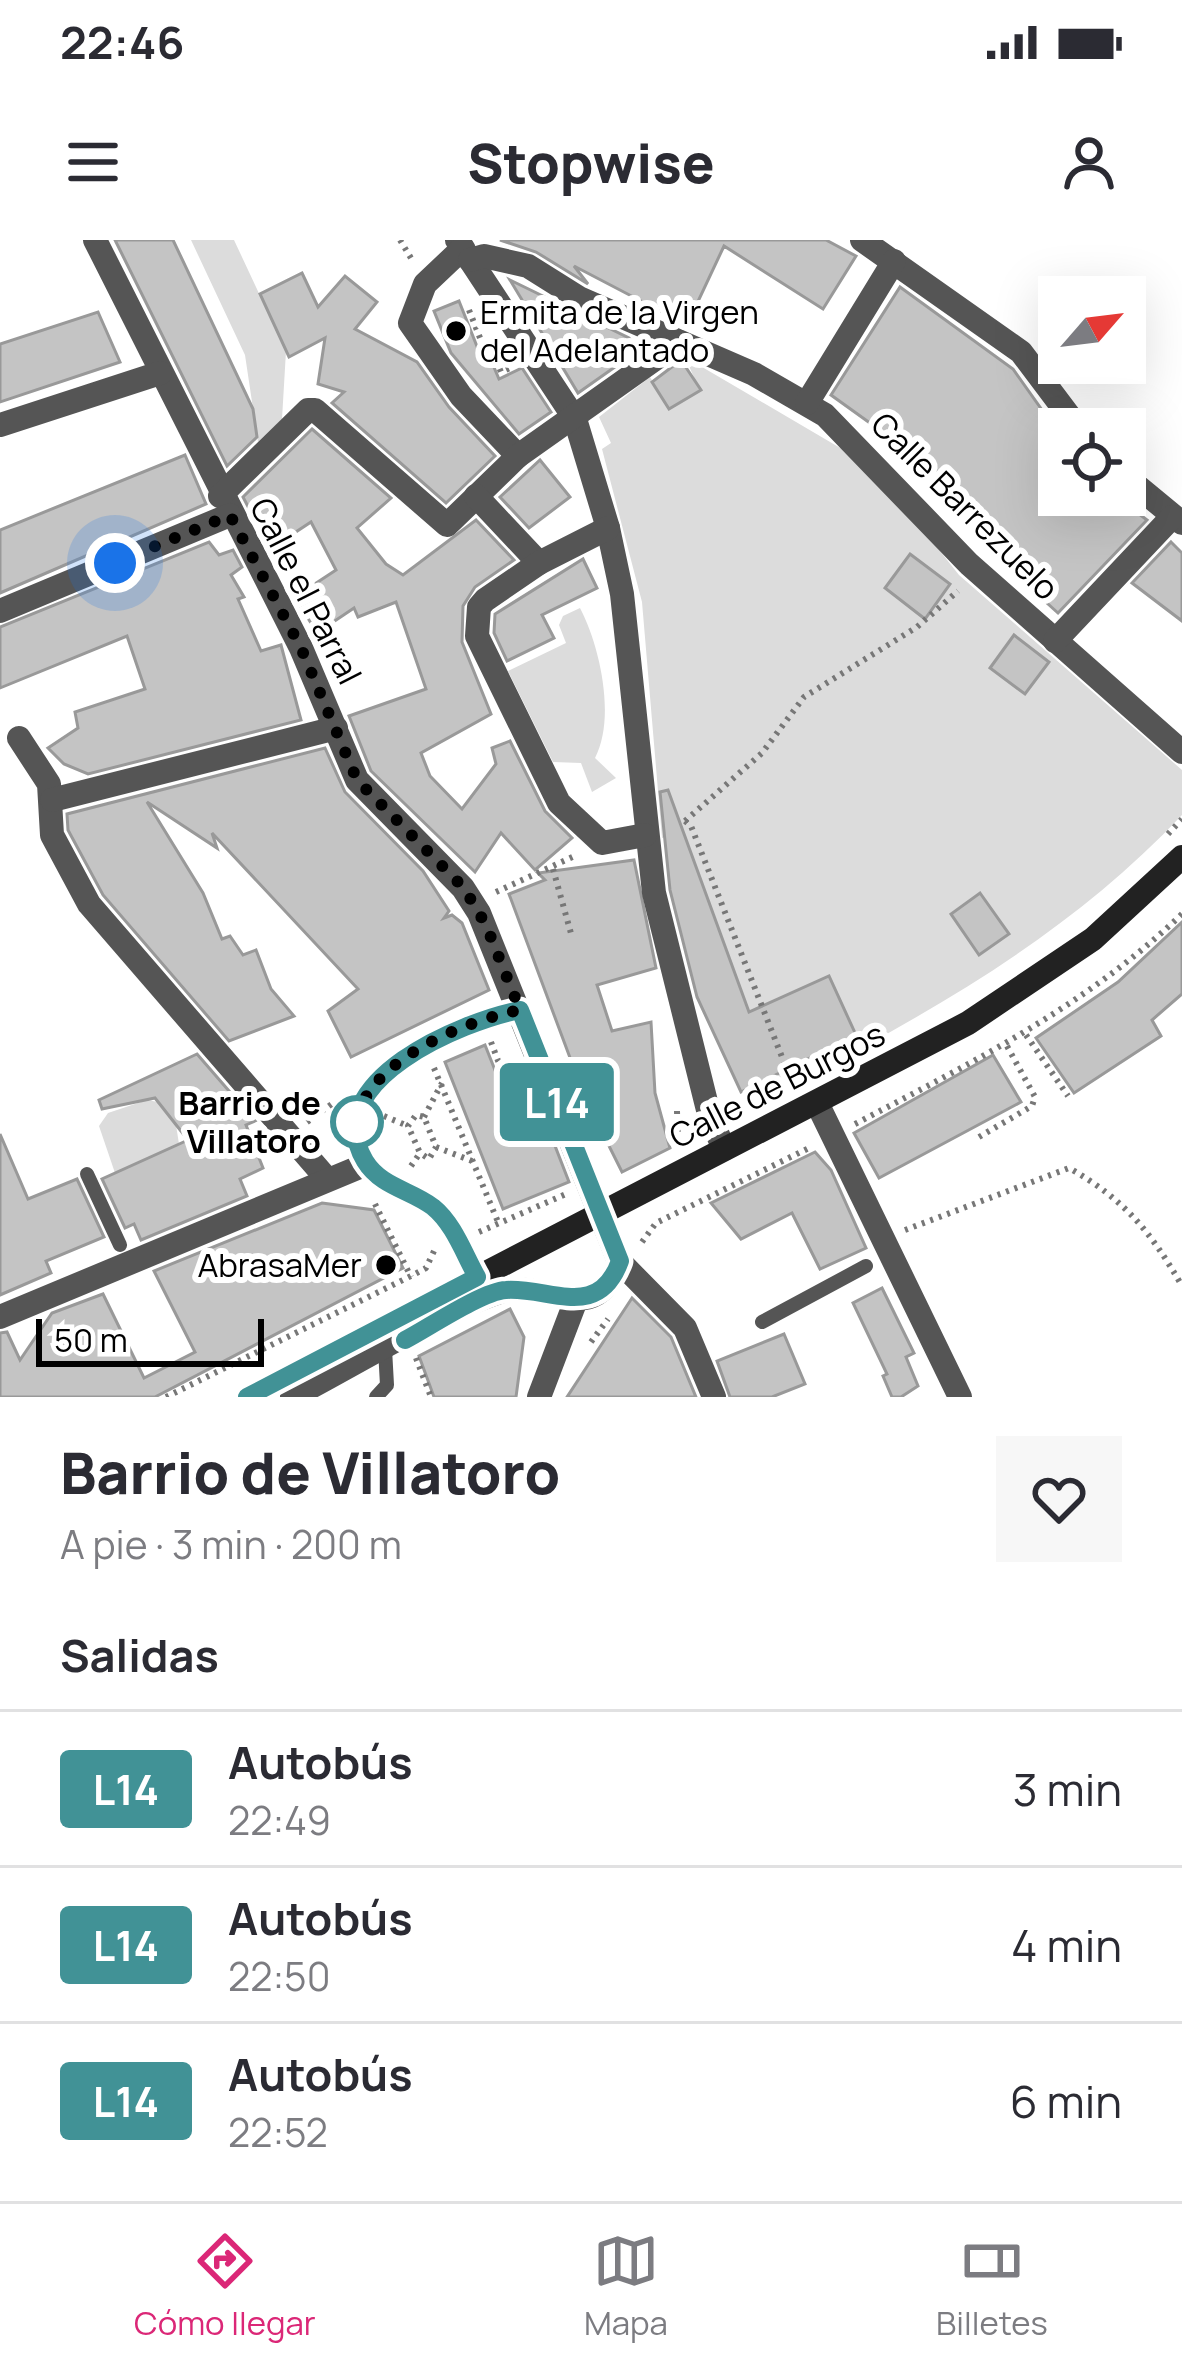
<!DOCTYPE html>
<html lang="es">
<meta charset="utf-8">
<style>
body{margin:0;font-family:Manrope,sans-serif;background:#f7f7f7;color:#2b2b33;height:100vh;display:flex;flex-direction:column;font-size:45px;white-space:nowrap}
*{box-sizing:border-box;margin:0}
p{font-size:39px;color:#7c7c81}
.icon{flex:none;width:66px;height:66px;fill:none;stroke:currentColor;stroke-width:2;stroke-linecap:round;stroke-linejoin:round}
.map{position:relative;height:1157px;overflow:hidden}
.side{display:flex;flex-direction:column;background:#fff;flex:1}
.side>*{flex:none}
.badge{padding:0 24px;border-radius:9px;font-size:42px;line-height:78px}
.needle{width:78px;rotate:62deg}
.tools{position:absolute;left:1038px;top:36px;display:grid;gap:24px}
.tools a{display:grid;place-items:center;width:108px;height:108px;border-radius:0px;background:#fff;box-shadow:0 12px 48px #0002;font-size:60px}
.scale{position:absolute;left:36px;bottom:30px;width:228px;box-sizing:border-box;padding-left:12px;border:6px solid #000;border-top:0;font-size:33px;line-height:42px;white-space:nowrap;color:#000;-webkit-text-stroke:9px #fff;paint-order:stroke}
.you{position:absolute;width:60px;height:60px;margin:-30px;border:9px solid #fff;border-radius:50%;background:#1a73e8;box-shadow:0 0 0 18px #1a73e833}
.map>.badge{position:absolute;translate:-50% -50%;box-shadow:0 0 0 6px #fff}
h2{padding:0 60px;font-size:45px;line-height:108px}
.round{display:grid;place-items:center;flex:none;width:126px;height:126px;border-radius:0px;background:#f7f7f7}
.summary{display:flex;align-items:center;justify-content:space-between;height:204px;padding:0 60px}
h1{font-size:57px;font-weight:800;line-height:90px}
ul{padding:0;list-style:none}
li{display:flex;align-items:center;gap:36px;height:156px;padding:0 60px;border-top:3px solid #e1e1e2}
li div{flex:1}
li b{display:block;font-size:45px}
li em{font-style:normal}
li .badge{min-width:132px;font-weight:700;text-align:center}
.status{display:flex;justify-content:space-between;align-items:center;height:84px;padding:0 60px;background:#fff;direction:ltr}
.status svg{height:33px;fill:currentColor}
header{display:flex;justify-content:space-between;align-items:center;height:156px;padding:0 60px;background:#fff;font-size:54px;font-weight:800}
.dock{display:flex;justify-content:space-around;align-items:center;height:168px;border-top:3px solid #e1e1e2;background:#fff;font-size:33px;color:#7c7c81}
.dock a{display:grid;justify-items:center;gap:6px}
.dock .selected{color:#db2777}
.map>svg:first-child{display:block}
</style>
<div class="status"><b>22:46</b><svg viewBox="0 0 49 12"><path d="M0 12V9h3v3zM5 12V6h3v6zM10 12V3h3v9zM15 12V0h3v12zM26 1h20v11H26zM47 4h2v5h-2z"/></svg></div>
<header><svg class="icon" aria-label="menu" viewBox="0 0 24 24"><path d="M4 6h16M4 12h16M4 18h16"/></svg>Stopwise<svg class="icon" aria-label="person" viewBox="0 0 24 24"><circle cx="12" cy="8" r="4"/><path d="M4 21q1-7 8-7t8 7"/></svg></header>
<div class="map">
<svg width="1182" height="1157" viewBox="0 0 1182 1157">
<rect width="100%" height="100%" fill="#fff"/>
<g fill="#dcdcdc">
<path d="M191,0h43l52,111 -4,68 -24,23 -13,-87z"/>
<path d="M685,117l157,92 63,58 54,68 223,195v45c-115,122 -253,198 -399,275l-38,-79 -64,-179 -19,6 -20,-236 -40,-153 9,-6 -12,-26 51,-40 19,32 31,-18z"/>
<path d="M580,368c20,38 36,110 15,150l21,20 -24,14 -11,-29 -28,-1 -45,-91 58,-28 -7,-18 4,-9z"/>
<path d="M147,860l11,2 18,23 3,19 -64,29 -16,-47 9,-13z"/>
</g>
<g fill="#c4c4c4" stroke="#999" stroke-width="3">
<path d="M115,0h58l80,169 4,28 -30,29z"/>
<path d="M500,0h326l30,16 -33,53 -99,-63 -37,79 -113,-59 14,18 -52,-32z"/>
<path d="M302,33l16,34 27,-31 32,26 -22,27 62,33 32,45 46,49 -49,47 -114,-100 12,-11 -26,-8 7,-46 -36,19 -29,-63z"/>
<path d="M510,40l119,58 10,12 -61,43z"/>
<path d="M900,47l113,82 46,65v61h55l33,25 -89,93 -72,-65 10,-12 -64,-50 9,-12 -110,-79z"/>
<path d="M459,61l21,53 7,-3 12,28 23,-11 29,44 -32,22 -68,-81 -17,-42z"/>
<path d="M98,72l22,50 -120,40v-58z"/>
<path d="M681,120l20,30 -32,19 -17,-27z"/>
<path d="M312,189l79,69 -34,30 29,36 17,11 73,-55 38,40 -39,27 -12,19 -1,36 29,72 -70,39 9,23 32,33 34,-45 -4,-16 18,-7 35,70 27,27 -37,32 -34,-37 -26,39 -104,-101 -22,-55 77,-27 -30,-87 -38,15 -4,-9 -37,25 -22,-36 41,-27 -25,-48 -41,27 -27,-52z"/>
<path d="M185,215l21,49 -206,89v-63z"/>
<path d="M540,220l30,37 -41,31 -29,-31z"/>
<path d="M209,302l10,13 14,-5 9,17 -11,8 13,22 -6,2 23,52 20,-6 20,75 -213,54 -24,-10 -16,-16 30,-20 -3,-16 70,-23 -18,-53 -127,52v-61z"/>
<path d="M1171,302l11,11v68l-50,-38z"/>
<path d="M910,314l40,30 -25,35 -40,-31z"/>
<path d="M583,319l14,29 -55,27 12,23 -47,23 -13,-28 1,-19z"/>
<path d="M1014,395l35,27 -24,32 -35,-26z"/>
<path d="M325,508l20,44 78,79 26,40 -5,7 8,-3 10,8 27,67 -138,67 -23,-46 30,-22 -146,-156 5,15 -70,-46 56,91 19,46 8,-3 13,19 13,-5 15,39 23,27 -65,25 -126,-146 -35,-65 -1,-16z"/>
<path d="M668,550l81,222 80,-36 27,59 -115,57 -44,-95 -27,-107 -10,-98z"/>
<path d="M634,620l22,108 -59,17 15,46 39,-9 4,71 15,55 -48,24 -37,-74 -76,-204 36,-14 -7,-7z"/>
<path d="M980,653l29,41 -30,21 -28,-41z"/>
<path d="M1182,682v72l-30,26 9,16 -87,57 -38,-55 82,-56z"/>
<path d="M485,805l39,98 26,-10 19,49 -66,27 -58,-147z"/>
<path d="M197,814l58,67 -9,4 17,43 -23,11 7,17 -106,44 -7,-16 -9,4 -23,-49 86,-39 -33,-42 -53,11 -3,-9z"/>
<path d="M993,815l28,47 -142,76 -25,-45z"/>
<path d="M0,894l28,65 49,-20 27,58 -58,24 5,12 -51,22z"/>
<path d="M815,912l16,18 35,78 -46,21 -28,-56 -51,26 -30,-36z"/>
<path d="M322,963l52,7 29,58 -248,129h-155v-64l7,-1 13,28 32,-47 51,-19 41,84 51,-26 -41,-81z"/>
<path d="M882,1048l32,65 -8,4 12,29 -17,11h-9l-9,-21 4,-2 -34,-71z"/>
<path d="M632,1058l39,39 25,60h-129z"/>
<path d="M510,1069l14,28 -8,60h-82l-15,-41z"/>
<path d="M784,1094l21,50 -33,13h-42l-13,-36z"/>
</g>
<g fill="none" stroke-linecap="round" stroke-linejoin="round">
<g stroke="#777" stroke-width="6" stroke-dasharray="3 6" stroke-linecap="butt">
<path d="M400,0l14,23"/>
<path d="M469,70l15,38 6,-2 11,26 11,-5"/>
<path d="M685,581l77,-68 42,-56 113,-70 41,-36"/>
<path d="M685,581l6,5 102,259"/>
<path d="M1168,594l14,-15"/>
<path d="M553,629l19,68"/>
<path d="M496,652l81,-37"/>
<path d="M1026,795l42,61"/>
<path d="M491,802l32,85 15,3"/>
<path d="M434,828l64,154"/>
<path d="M677,871l1,34"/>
<path d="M384,876l24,10"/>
<path d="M424,877l18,-34"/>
<path d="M307,882l26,-19"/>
<path d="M855,884c116,-61 230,-117 327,-210"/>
<path d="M979,897l53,-31 3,-9 -28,-51"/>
<path d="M436,907l36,14"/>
<path d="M411,926l9,-13 -12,-27 8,-11 8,2 12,30 -7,12 -9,-6"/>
<path d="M375,964l36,73"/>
<path d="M905,990l164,-62c55,31 82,64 113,118"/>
<path d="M479,992l87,-38"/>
<path d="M642,1002l14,-19 153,-75"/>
<path d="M591,1102l17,-23"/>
<path d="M416,1118l15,39"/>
<path d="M166,1157l249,-123 11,-6 8,-17"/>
</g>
<g stroke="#555" stroke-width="14">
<path d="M87,934l33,71"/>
<path d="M762,1082l104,-56"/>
<path d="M376,1157l11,-12 -2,-36"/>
</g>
<g stroke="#555" stroke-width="24">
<path d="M95,0l206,408 56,132 106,108 16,25 140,348c-24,72 -77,16 -119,31 -63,21 -146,73 -208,105"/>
<path d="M457,0l118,179 33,109 14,66 32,299 55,221 15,35"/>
<path d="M862,0l159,112 58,77"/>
<path d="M463,8l-38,36 -15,39 51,73 57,60"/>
<path d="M470,20l14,-4 44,10 51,32 175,76 71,41 144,149 213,188"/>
<path d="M807,163l87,-142"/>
<path d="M0,185l160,-52"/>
<path d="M1125,236l57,47"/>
<path d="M220,256l88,-86h7l132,115 71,-69 161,-114"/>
<path d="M476,256l63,67"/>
<path d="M608,288l-69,35 -54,37 -6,7 -2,29 82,167 43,40 43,-8"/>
<path d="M0,371l230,-96"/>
<path d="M1055,401l117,-124"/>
<path d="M19,498l30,46 3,51 37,69 238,275"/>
<path d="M52,560l284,-72"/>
<path d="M817,863l143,294"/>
<path d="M619,1021l66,67 29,69"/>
<path d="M477,1037c-13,-23 -23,-52 -44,-70 -22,-18 -52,-20 -68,-46 -48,-79 98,-141 155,-151"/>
<path d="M0,1077l367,-153"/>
<path d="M539,1157l37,-97"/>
</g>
<path stroke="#222" stroke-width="24" d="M247,1157l721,-374 125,-84 89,-82"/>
</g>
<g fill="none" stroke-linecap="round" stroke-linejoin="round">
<g stroke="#fff" stroke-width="27">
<path id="line" d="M247,1157l230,-120c-13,-23 -23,-53 -44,-70 -22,-17 -52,-20 -68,-46 -48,-80 98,-140 155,-151l100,251c-22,60 -69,26 -114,29 -23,1 -78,38 -101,50"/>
</g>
<use href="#line" stroke="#419296" stroke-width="18"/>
<path stroke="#000" stroke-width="12" stroke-dasharray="0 21.6" d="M115,323l115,-48 71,133 56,132 107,108 22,37 34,85c-52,10 -155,51 -163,112"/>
</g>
<g fill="#000" stroke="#fff" stroke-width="4.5">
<circle cx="456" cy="91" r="12"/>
<circle cx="386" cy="1025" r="12"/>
</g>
<circle fill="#fff" stroke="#419296" stroke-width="6" cx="357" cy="882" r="24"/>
<g text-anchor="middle" stroke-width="12" stroke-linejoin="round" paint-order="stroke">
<g font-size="33" fill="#000" stroke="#fff" text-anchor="start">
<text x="480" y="84">Ermita de la Virgen<tspan x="480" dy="38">del Adelantado</tspan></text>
<text x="362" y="1037" text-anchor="end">AbrasaMer</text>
</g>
<g font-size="33" fill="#000" stroke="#fff">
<text transform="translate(965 266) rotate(45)" y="12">Calle Barrezuelo</text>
<text transform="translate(306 351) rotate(63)" y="12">Calle el Parral</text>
<text transform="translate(777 845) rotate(-27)" y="12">Calle de Burgos</text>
</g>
<g font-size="33" font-weight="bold" fill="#000" stroke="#fff" text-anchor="end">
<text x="321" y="875">Barrio de<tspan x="321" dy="38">Villatoro</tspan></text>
</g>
</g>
</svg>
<div class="tools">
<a><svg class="needle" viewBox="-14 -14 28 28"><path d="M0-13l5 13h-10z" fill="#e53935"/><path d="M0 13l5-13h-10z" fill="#7c7c81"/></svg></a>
<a><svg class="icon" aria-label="locate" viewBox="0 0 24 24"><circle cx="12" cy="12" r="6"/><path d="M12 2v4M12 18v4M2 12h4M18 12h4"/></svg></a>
</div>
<div class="scale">50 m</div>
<div class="you" style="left:115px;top:323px"></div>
<b class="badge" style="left:557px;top:862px;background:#419296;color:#fff">L14</b>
</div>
<section class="side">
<div class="summary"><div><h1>Barrio de Villatoro</h1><p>A pie · 3 min · 200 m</p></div><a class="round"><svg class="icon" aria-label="heart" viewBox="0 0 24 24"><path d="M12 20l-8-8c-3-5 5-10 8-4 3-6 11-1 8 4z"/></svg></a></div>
<h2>Salidas</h2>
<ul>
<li><span class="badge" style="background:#419296;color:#fff">L14</span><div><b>Autobús</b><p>22:49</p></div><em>3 min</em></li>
<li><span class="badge" style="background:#419296;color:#fff">L14</span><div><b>Autobús</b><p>22:50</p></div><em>4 min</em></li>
<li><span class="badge" style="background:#419296;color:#fff">L14</span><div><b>Autobús</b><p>22:52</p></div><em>6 min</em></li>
</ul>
</section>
<nav class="dock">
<a class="selected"><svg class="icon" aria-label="directions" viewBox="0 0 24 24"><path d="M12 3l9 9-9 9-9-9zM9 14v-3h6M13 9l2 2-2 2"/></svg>Cómo llegar</a>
<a><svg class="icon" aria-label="map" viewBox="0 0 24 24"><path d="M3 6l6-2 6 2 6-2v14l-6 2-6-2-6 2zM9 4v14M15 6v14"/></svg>Mapa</a>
<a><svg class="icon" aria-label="tickets" viewBox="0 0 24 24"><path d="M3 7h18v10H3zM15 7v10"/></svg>Billetes</a>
</nav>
